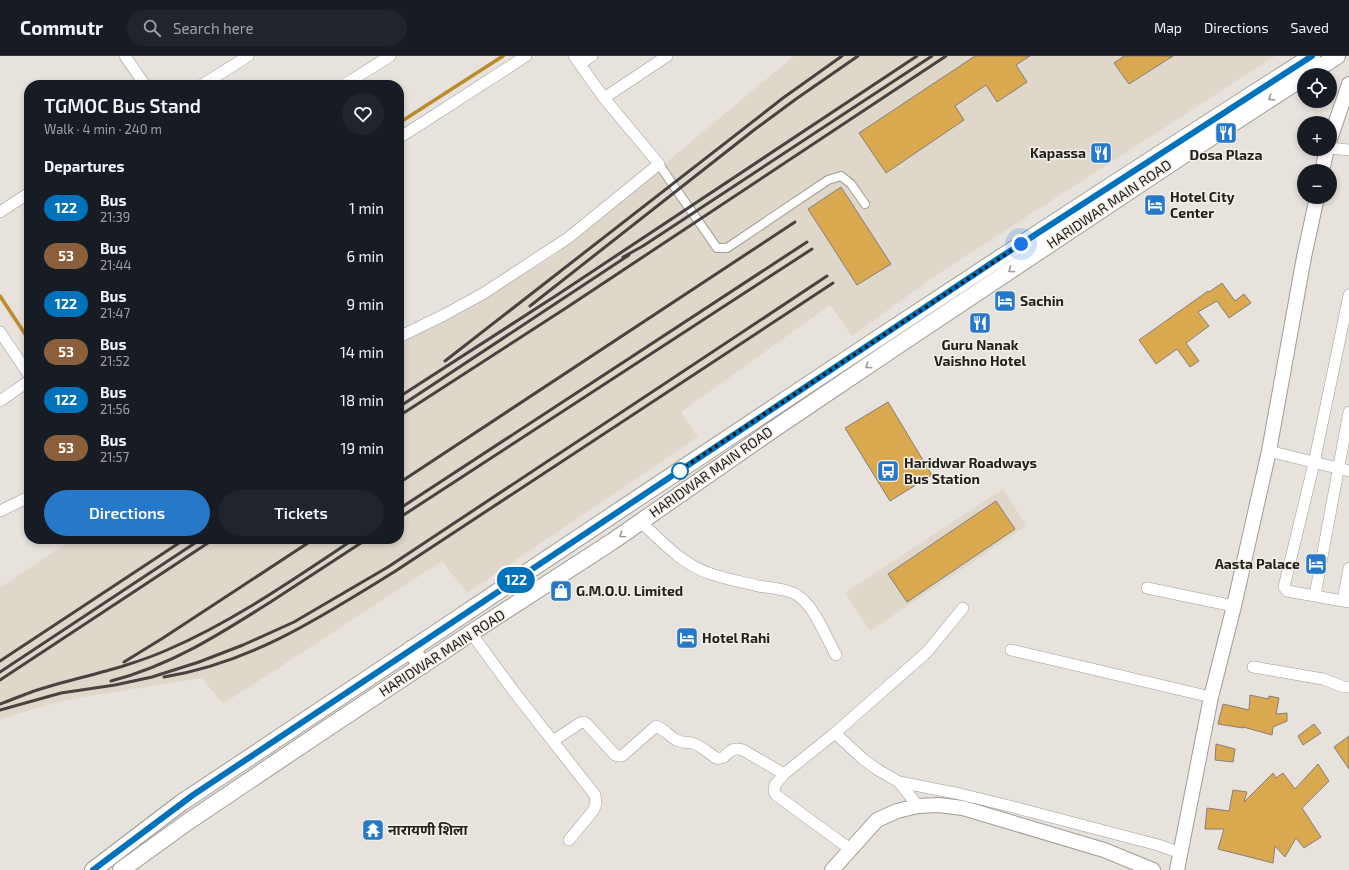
<!DOCTYPE html>
<meta charset="utf-8">
<style>
body{margin:0;font-family:"Exo 2","Noto Sans Devanagari",sans-serif;background:#20242c;color:#f1f3f6;height:100vh;display:flex;flex-direction:column;font-size:15px;white-space:nowrap}
*{box-sizing:border-box;margin:0}
p{font-size:13px;color:#9ea1a6}
.icon{flex:none;width:22px;height:22px;fill:none;stroke:currentColor;stroke-width:2;stroke-linecap:round;stroke-linejoin:round}
.map{position:relative;flex:1;overflow:hidden}
.sheet{position:absolute;left:24px;top:24px;width:380px;height:464px;display:flex;flex-direction:column;background:#171b24;border-radius:16px;box-shadow:0 2px 6px #0003}
.sheet>*{flex:none}
.badge{padding:0 8px;border-radius:13px;font-size:14px;line-height:26px}
.buttons{position:absolute;left:1297px;top:12px;display:grid;gap:8px}
.buttons a{display:grid;place-items:center;width:40px;height:40px;border-radius:50%;background:#171b24;box-shadow:0 2px 6px #0003;font-size:20px}
.you{position:absolute;width:20px;height:20px;margin:-10px;border:3px solid #fff;border-radius:50%;background:#1a73e8;box-shadow:0 0 0 6px #1a73e833}
.map>.badge{position:absolute;translate:-50% -50%;box-shadow:0 0 0 2px #fff}
h2{padding:0 20px;font-size:15px;line-height:36px}
.round{display:grid;place-items:center;flex:none;width:42px;height:42px;border-radius:21px;background:#20242c}
.head{display:flex;align-items:center;justify-content:space-between;height:68px;padding:0 20px}
h1{font-size:19px;font-weight:600;line-height:30px}
.button{display:flex;gap:8px;margin-top:auto;padding:8px 20px}
.button a{flex:1;height:46px;border-radius:24px;background:#2679c8;color:#fff;font-size:16px;font-weight:600;line-height:46px;text-align:center}
.button a+a{background:#20242c;color:#f1f3f6}
ul{padding:0;list-style:none}
li{display:flex;align-items:center;gap:12px;height:48px;padding:0 20px}
li div{flex:1}
li b{display:block;font-size:15px}
li em{font-style:normal}
li .badge{min-width:44px;font-weight:700;text-align:center}
header{display:flex;align-items:center;gap:24px;box-sizing:border-box;height:56px;padding:0 20px;background:#171b24;border-bottom:1px solid #363941}
header strong{font-size:19px}
nav{display:flex;gap:22px;margin-inline-start:auto;font-size:14px}
.search{width:280px;height:36px;background:#20242c;display:flex;align-items:center;gap:10px;box-sizing:border-box;padding:0 14px;border-radius:22px;color:#9ea1a6;font-size:15px}
.map>svg:first-child{display:block}
</style>
<header>
<strong>Commutr</strong>
<div class="search"><svg class="icon" aria-label="search" viewBox="0 0 24 24"><circle cx="10" cy="10" r="6"/><path d="M15 15l6 6"/></svg>Search here</div>
<nav><a>Map</a><a>Directions</a><a>Saved</a></nav>
</header>
<div class="map">
<svg width="1349" height="814" viewBox="0 0 1349 814">
<rect width="100%" height="100%" fill="#e7e2db"/>
<g fill="#dfd7ca">
<path d="M794,0h481l-340,220 -83,60 -22,-31 -149,107 17,25 -231,156 -25,-32 -219,143 -21,-26 -137,22 -65,19v-131l72,-49h327v-195l60,-32 95,-56z"/>
<path d="M1003,433l23,37 -156,105 -25,-38z"/>
</g>
<g fill="none" stroke-linecap="round" stroke-linejoin="round">
<g stroke="#bc8b2e" stroke-width="3.5">
<path d="M399,67l104,-67"/>
<path d="M0,240l29,44"/>
</g>
</g>
<g fill="#daa84f" stroke="#837f78">
<path d="M975,0h55l-14,9 11,17 -30,20 -11,-17 -31,21 9,14 -78,53 -27,-40z"/>
<path d="M1124,0h49l-44,28 -15,-21z"/>
<path d="M841,131l50,77 -34,21 -49,-76z"/>
<path d="M1222,227l13,18 9,-7 7,9 -22,15 -12,-17 -19,11 11,14 -23,17 13,18 -9,6 -13,-18 -21,15 -17,-24 69,-49 1,1z"/>
<path d="M888,346l44,73 -42,26 -45,-73z"/>
<path d="M996,445l19,28 -108,73 -19,-28z"/>
<path d="M1250,639l18,4 1,-3 10,2 -3,16 11,-1v8l-14,6 -1,8 -29,-8v1l-25,-4 5,-20 26,6z"/>
<path d="M1314,668l7,9 -18,12 -5,-9z"/>
<path d="M1349,680v33l-15,-22z"/>
<path d="M1216,688l19,5 -2,13 -18,-2z"/>
<path d="M1318,708l11,17 -27,27 19,29 -17,11 -8,-10 -11,19 -10,-11 -2,17 -55,-14 6,-20h-19l2,-21 22,3 4,-21 14,2 -3,10 29,-29 3,5 7,-5 12,16z"/>
</g>
<g fill="none" stroke-linecap="round" stroke-linejoin="round">
<g stroke="#a09c95" stroke-width="10">
<path id="pedestrian" d="M659,108c19,29 39,56 58,84h10l101,-68 13,-4 10,8 14,20"/>
</g>
<g stroke="#a09c95" stroke-width="12">
<g id="minor">
<path d="M125,0l20,29"/>
<path d="M580,8l12,-8"/>
<path d="M202,29l46,-29"/>
<path d="M344,29l46,-29"/>
<path d="M604,42l63,-42"/>
<path d="M399,82l127,-82"/>
<path d="M1330,92l19,2"/>
<path d="M0,156l29,-19"/>
<path d="M1349,239l-35,168 -30,124 3,4 62,11"/>
<path d="M0,276l29,43"/>
<path d="M399,281l45,-22 40,-22 84,-55 91,-74 -55,-66 -30,-42"/>
<path d="M0,345l29,-20"/>
<path d="M1269,395l80,20"/>
<path d="M0,455l29,-14"/>
<path d="M641,466c21,20 42,43 70,52 15,5 31,8 47,12 13,2 33,3 43,12 14,11 26,41 35,57"/>
<path d="M1147,532l87,18"/>
<path d="M1315,539l34,-183"/>
<path d="M1343,544l6,-32"/>
<path d="M471,577l44,60 80,102 1,9 -3,7 -24,29"/>
<path d="M1011,594l200,47"/>
<path d="M1253,611l70,12 21,8h5"/>
<path d="M835,677l28,26 15,11 21,12 61,12 57,14 141,37 23,8"/>
<path d="M553,685l27,-18 4,-1 3,2 28,31 3,1h4l34,-30c8,3 13,10 20,14 6,3 10,2 16,3 8,2 17,10 24,15 13,3 9,-13 27,-8l41,24"/>
<path d="M899,726l19,24"/>
<path d="M850,793l-74,-54 -2,-4 1,-6 9,-11 51,-41 92,-81 36,-44"/>
</g>
</g>
<g stroke="#a09c95" stroke-width="16">
<g id="tertiary">
<path d="M1330,83l19,-55"/>
<path d="M1322,115l5,-22"/>
<path d="M832,814l45,-50 20,-9 21,-5 20,-1 25,3 141,42 49,20"/>
<path d="M1177,814l34,-173 23,-91 35,-155 35,-194 13,-60"/>
</g>
</g>
<g stroke="#a09c95" stroke-width="18">
<g id="secondary">
<path d="M1308,19l29,-19"/>
<path d="M93,814l88,-67c376,-250 750,-504 1131,-747"/>
<path d="M121,814l68,-49 140,-94 142,-94 142,-92 158,-110 123,-83 276,-184 134,-87"/>
</g>
</g>
<g stroke="#a09c95" stroke-width="20">
<path id="primary" d="M411,594l11,15"/>
</g>
<use href="#pedestrian" stroke="#fff" stroke-width="8"/>
<use href="#minor" stroke="#fff" stroke-width="11"/>
<use href="#tertiary" stroke="#fff" stroke-width="14"/>
<use href="#secondary" stroke="#fff" stroke-width="16"/>
<use href="#primary" stroke="#fff" stroke-width="18"/>
<g stroke="#464340" stroke-width="3">
<path d="M623,201l20,-11 289,-190"/>
<path d="M530,250l224,-176 42,-31 62,-43"/>
<path d="M445,305l338,-263 59,-42"/>
<path d="M399,341l158,-102 360,-239"/>
<path d="M399,351l230,-152"/>
<path d="M399,360l167,-108 380,-252"/>
<path d="M399,427l396,-261"/>
<path d="M399,453l408,-267"/>
<path d="M399,462l413,-269"/>
<path d="M0,605l185,-122"/>
<path d="M124,606l39,-24 151,-99"/>
<path d="M0,616l201,-133"/>
<path d="M164,621c87,-14 157,-60 230,-105l439,-289"/>
<path d="M0,624l214,-141"/>
<path d="M111,625c61,-16 109,-47 161,-80 32,-21 63,-41 95,-62"/>
<path d="M0,648c11,-4 23,-9 34,-13 44,-14 90,-22 133,-41 67,-29 127,-71 187,-111"/>
<path d="M0,654l61,-17 54,-8 37,-8 47,-15 44,-17 51,-23 94,-55 439,-291"/>
</g>
</g>
<defs><path id="oneway-chevron" d="M-2-3.5L2.5 0L-2 3.5" fill="none" stroke-width="1.6" stroke-linecap="round" stroke-linejoin="round"/></defs>
<g stroke="#9c9b9a">
<use href="#oneway-chevron" transform="translate(1271 42) rotate(147)"/>
<use href="#oneway-chevron" transform="translate(1011 214) rotate(146)"/>
<use href="#oneway-chevron" transform="translate(868 310) rotate(146)"/>
<use href="#oneway-chevron" transform="translate(622 479) rotate(145)"/>
</g>
<g fill="none" stroke-linecap="round" stroke-linejoin="round">
<g stroke="#fff" stroke-width="9">
<path id="line" d="M93,814l100,-75 803,-535 316,-204"/>
</g>
<use href="#line" stroke="#0072bc" stroke-width="6"/>
<path stroke="#23211e" stroke-width="4" stroke-dasharray="0 7.2" d="M680,415l-6,3 347,-230"/>
</g>
<defs>
<g id="restaurant-square" transform="scale(1.15)"><rect x="-9" y="-9" width="18" height="18" rx="4" fill="#2679c8" stroke="#f4f0e8"/><path d="M-5-6h1v4h1v-4h1v4h1v-4h1v5L-1.5 .5V6h-2V.5L-5-1ZM5-6V6H3V1.5H1.5Q1.5-4 5-6Z" fill="#fff"/></g>
<g id="hotel-square" transform="scale(1.15)"><rect x="-9" y="-9" width="18" height="18" rx="4" fill="#2679c8" stroke="#f4f0e8"/><path d="M-6-4.5h1.5V1H6V5H4.5V3h-9V5H-6ZM-4 0a1.8 1.8 0 1 1 3.6 0ZM.5 0V-2.5h3Q6-2.5 6 0Z" fill="#fff"/></g>
<g id="bus-square" transform="scale(1.15)"><rect x="-9" y="-9" width="18" height="18" rx="4" fill="#2679c8" stroke="#f4f0e8"/><path d="M-5-6H5V4H4V6H2V4H-2V6H-4V4H-5ZM-3.5-4V0h7V-4ZM-3.5 1.2v1.5H-2V1.2ZM2 1.2v1.5H3.5V1.2Z" fill="#fff"/></g>
<g id="shop-square" transform="scale(1.15)"><rect x="-9" y="-9" width="18" height="18" rx="4" fill="#2679c8" stroke="#f4f0e8"/><path d="M-5-2.5h2.3a2.7 3.5 0 0 1 5.4 0H5L5.5 6h-11ZM-1.5-2.5h3a1.5 2.3 0 0 0-3 0Z" fill="#fff"/></g>
<g id="temple-square" transform="scale(1.15)"><rect x="-9" y="-9" width="18" height="18" rx="4" fill="#2679c8" stroke="#f4f0e8"/><path d="M0-6L5-2H3V0L6.5 2.5H4V6H1.5V3h-3V6H-4V2.5H-6.5L-3 0V-2H-5Z" fill="#fff"/></g>
</defs>
<g fill-rule="evenodd">
<use href="#restaurant-square" x="1226" y="77"/>
<use href="#restaurant-square" x="1101" y="97"/>
<use href="#hotel-square" x="1155" y="149"/>
<use href="#hotel-square" x="1005" y="245"/>
<use href="#restaurant-square" x="980" y="267"/>
<use href="#bus-square" x="888" y="415"/>
<use href="#hotel-square" x="1316" y="508"/>
<use href="#shop-square" x="561" y="535"/>
<use href="#hotel-square" x="687" y="582"/>
<use href="#temple-square" x="373" y="774"/>
</g>
<circle fill="#fff" stroke="#0072bc" stroke-width="2" cx="680" cy="415" r="8"/>
<g text-anchor="middle" stroke-width="3" stroke-linejoin="round" paint-order="stroke">
<g font-size="14" font-weight="bold" fill="#23211e" stroke="#f4f0e8" text-anchor="start">
<text x="1086" y="102" text-anchor="end">Kapassa</text>
<text x="1226" y="104" text-anchor="middle">Dosa Plaza</text>
<text x="1170" y="146">Hotel City<tspan x="1170" dy="16">Center</tspan></text>
<text x="1020" y="250">Sachin</text>
<text x="980" y="294" text-anchor="middle">Guru Nanak<tspan x="980" dy="16">Vaishno Hotel</tspan></text>
<text x="904" y="412">Haridwar Roadways<tspan x="904" dy="16">Bus Station</tspan></text>
<text x="1300" y="513" text-anchor="end">Aasta Palace</text>
<text x="576" y="540">G.M.O.U. Limited</text>
<text x="702" y="587">Hotel Rahi</text>
<text x="388" y="779">नारायणी शिला</text>
</g>
<g font-size="14" fill="#23211e" stroke="#f4f0e8">
<text transform="translate(1109 148) rotate(-34)" y="5">HARIDWAR MAIN ROAD</text>
<text transform="translate(711 416) rotate(-35)" y="5">HARIDWAR MAIN ROAD</text>
<text transform="translate(442 597) rotate(-33)" y="5">HARIDWAR MAIN ROAD</text>
</g>
</g>
</svg>
<div class="buttons">
<a><svg class="icon" aria-label="locate" viewBox="0 0 24 24"><circle cx="12" cy="12" r="6"/><path d="M12 2v4M12 18v4M2 12h4M18 12h4"/></svg></a>
<a>+</a>
<a>−</a>
</div>
<div class="you" style="left:1021px;top:188px"></div>
<b class="badge" style="left:516px;top:524px;background:#0072bc;color:#fff">122</b>
<section class="sheet">
<div class="head"><div><h1>TGMOC Bus Stand</h1><p>Walk · 4 min · 240 m</p></div><a class="round"><svg class="icon" aria-label="heart" viewBox="0 0 24 24"><path d="M12 20l-8-8c-3-5 5-10 8-4 3-6 11-1 8 4z"/></svg></a></div>
<h2>Departures</h2>
<ul>
<li><span class="badge" style="background:#0072bc;color:#fff">122</span><div><b>Bus</b><p>21:39</p></div><em>1 min</em></li>
<li><span class="badge" style="background:#8b5e3c;color:#fff">53</span><div><b>Bus</b><p>21:44</p></div><em>6 min</em></li>
<li><span class="badge" style="background:#0072bc;color:#fff">122</span><div><b>Bus</b><p>21:47</p></div><em>9 min</em></li>
<li><span class="badge" style="background:#8b5e3c;color:#fff">53</span><div><b>Bus</b><p>21:52</p></div><em>14 min</em></li>
<li><span class="badge" style="background:#0072bc;color:#fff">122</span><div><b>Bus</b><p>21:56</p></div><em>18 min</em></li>
<li><span class="badge" style="background:#8b5e3c;color:#fff">53</span><div><b>Bus</b><p>21:57</p></div><em>19 min</em></li>
</ul>
<div class="button"><a>Directions</a><a>Tickets</a></div>
</section>
</div>
